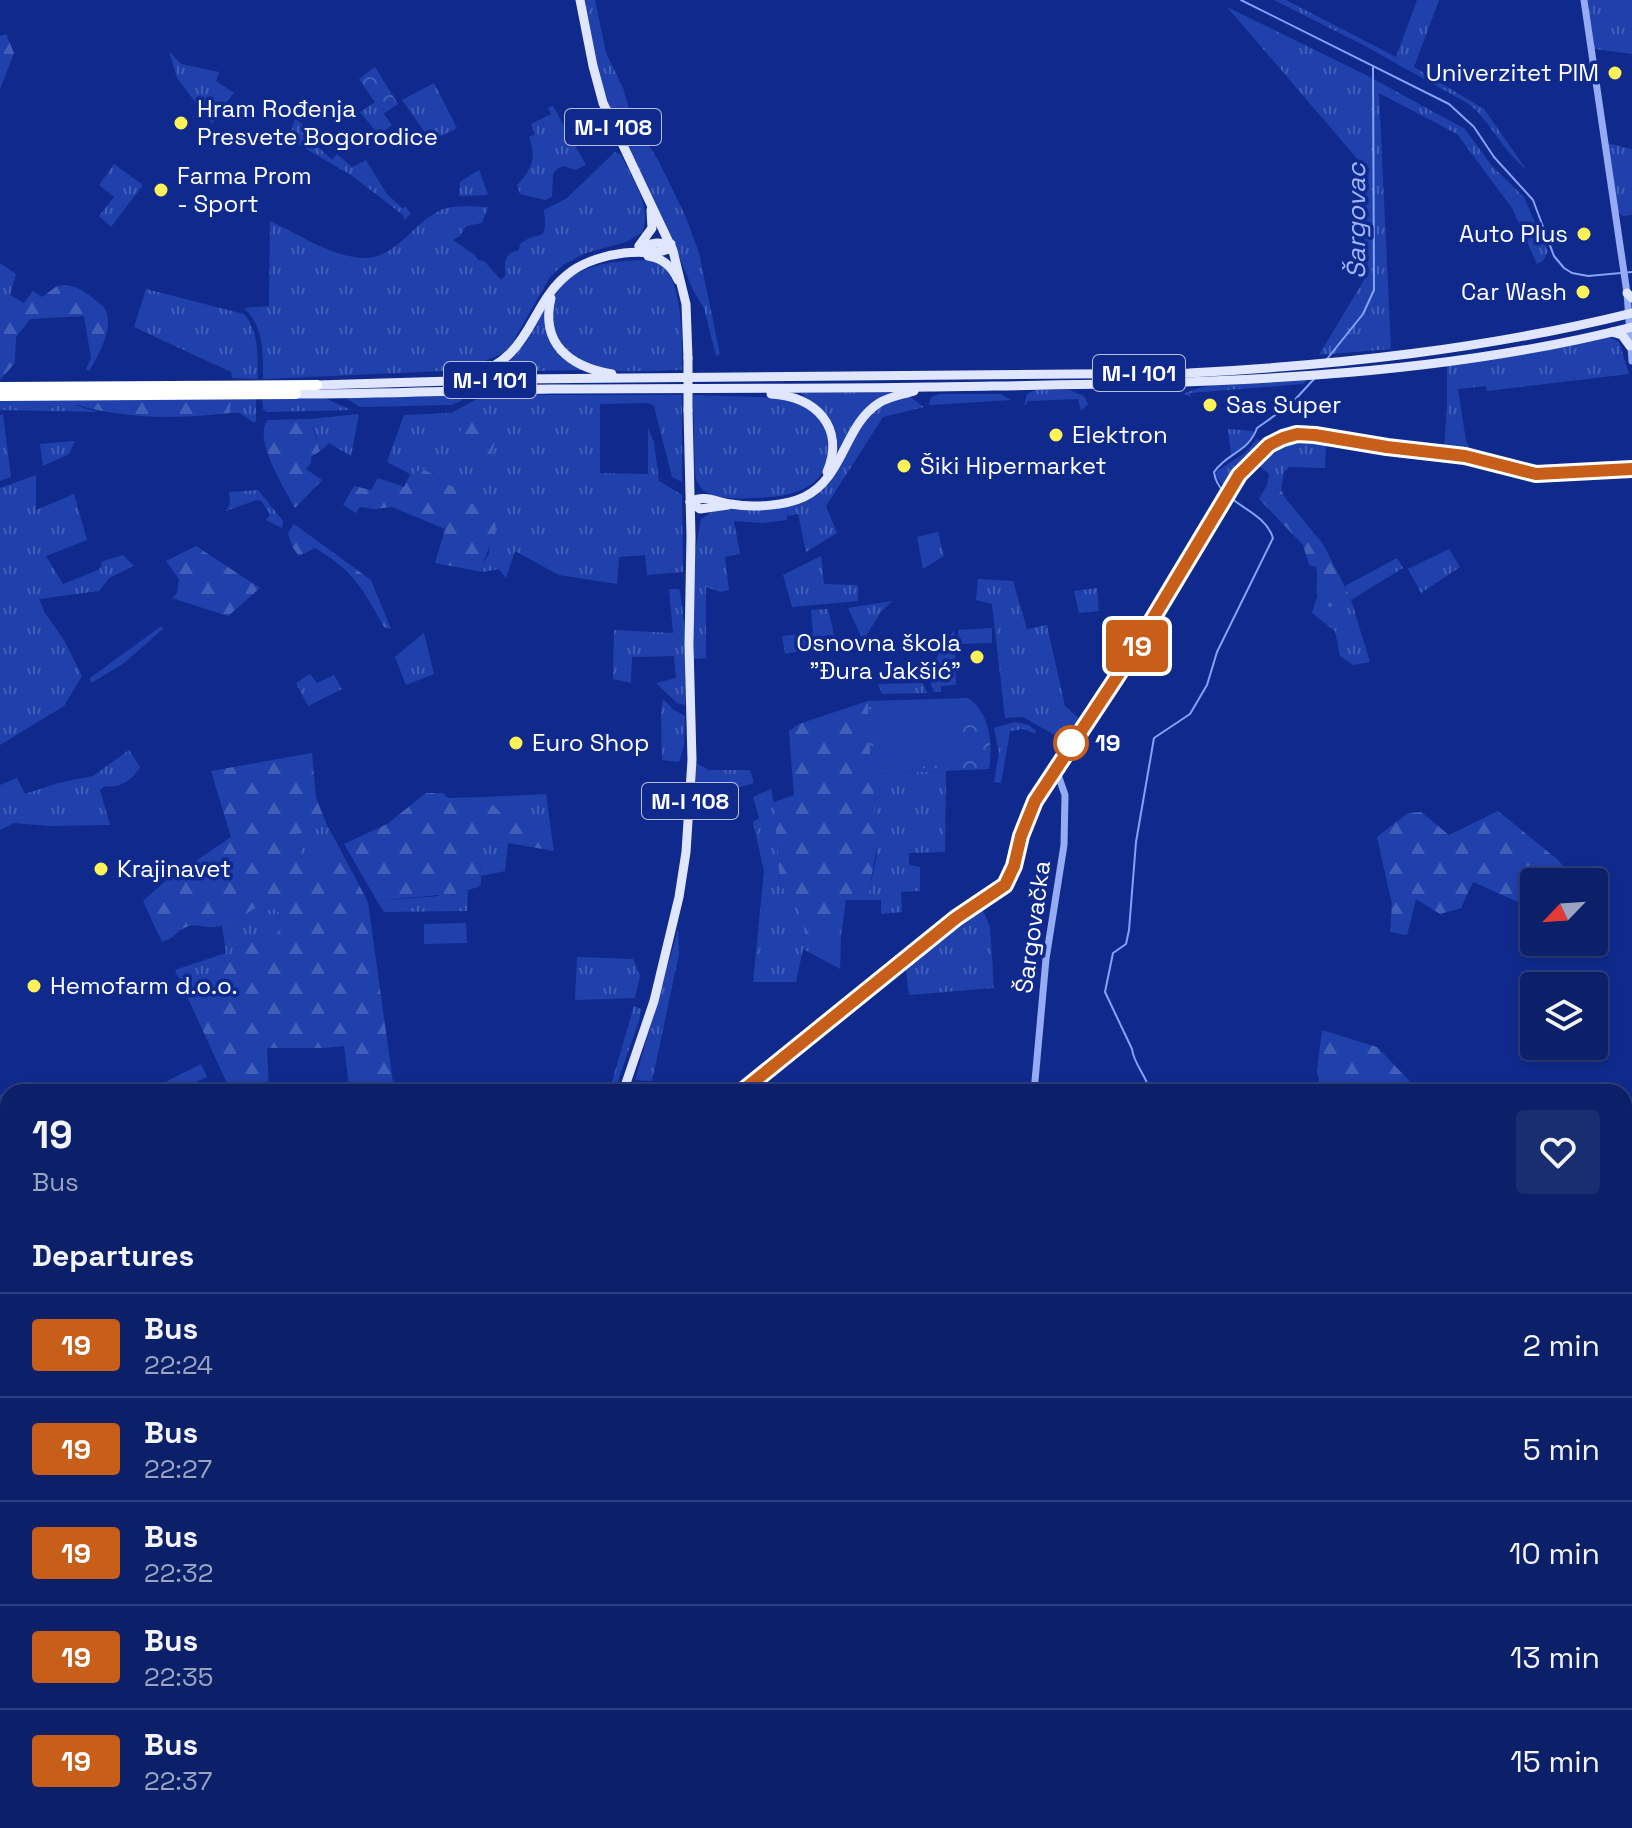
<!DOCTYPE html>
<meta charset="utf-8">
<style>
body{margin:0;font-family:"Space Grotesk",sans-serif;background:#192d71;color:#f1f3f6;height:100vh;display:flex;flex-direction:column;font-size:30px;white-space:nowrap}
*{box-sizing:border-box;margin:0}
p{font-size:26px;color:#9aa3c0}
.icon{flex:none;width:44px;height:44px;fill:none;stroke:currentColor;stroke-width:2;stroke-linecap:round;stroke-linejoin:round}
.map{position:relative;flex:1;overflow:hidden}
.details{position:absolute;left:0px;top:1084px;width:1632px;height:744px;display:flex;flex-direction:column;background:#0b2069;border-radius:24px 24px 0 0;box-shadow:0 4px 12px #0003,0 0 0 2px #2b3e7d}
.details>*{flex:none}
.badge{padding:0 16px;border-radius:6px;font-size:28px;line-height:52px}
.needle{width:52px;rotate:245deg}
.fabs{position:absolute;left:1520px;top:868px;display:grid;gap:16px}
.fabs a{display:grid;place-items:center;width:88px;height:88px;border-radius:8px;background:#0b2069;box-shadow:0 4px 12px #0003,0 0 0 2px #2b3e7d;font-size:40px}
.map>.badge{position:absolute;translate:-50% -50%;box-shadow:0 0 0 4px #fff}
h2{padding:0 32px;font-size:30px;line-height:72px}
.round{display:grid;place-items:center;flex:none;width:84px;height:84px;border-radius:8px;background:#192d71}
.overview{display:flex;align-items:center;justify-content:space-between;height:136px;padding:0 32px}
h1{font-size:38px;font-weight:800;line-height:60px}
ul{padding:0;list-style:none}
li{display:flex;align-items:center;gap:24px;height:104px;padding:0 32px;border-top:2px solid #2b3e7d}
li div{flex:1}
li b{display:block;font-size:30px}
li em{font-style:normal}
li .badge{min-width:88px;font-weight:700;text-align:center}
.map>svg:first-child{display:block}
</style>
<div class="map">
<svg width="1632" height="1828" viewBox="0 0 1632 1828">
<defs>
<pattern id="grass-tufts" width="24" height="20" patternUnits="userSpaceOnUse" patternTransform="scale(2)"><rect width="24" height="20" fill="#2041ac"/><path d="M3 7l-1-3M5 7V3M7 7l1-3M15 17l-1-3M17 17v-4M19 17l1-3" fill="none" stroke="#415eb8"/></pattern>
<pattern id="forest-firs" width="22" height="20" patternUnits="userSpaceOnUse" patternTransform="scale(2)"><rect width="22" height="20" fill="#2041ac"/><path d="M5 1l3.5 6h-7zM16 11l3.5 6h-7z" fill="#415eb8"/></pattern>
<pattern id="park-crowns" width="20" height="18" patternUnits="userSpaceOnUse" patternTransform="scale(2)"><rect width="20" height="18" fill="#2041ac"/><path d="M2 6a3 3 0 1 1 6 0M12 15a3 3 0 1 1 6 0" fill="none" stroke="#415eb8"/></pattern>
</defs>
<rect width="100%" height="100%" fill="#0f2a8c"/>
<g fill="url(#grass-tufts)">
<path d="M585,0h10l11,53 17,35 9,31 26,41 27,55 14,38 21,101 -4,2 -12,-48 -10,-16 -30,-71 -57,-114 -11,-43z"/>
<path d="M1274,0h12l110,57 21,-57h22l-25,67 70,42 42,60c-23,-17 -34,-46 -57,-65l-104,-58z"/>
<path d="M1588,0h44v54l-38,-5z"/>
<path d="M1227,7l139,68 99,54 27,37 32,31 24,55 -5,9 -6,3 -25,-56 -55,-74 -78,-41 12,256 -72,6 45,-75 2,-111z"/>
<path d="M169,51l12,13 38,8 -3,9 18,12 -14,17 -8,14 -35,-46z"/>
<path d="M434,83l23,45 -26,13 -29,-41z"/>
<path d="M375,102l17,23 -13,10 -19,-23z"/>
<path d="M553,106l33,59 -11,5 -11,-4 -7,3 -4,5 -1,23 -7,3 -25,-6 -3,-9c15,-16 20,-27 12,-48l6,-3 -4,-10 20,-10 -3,-6z"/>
<path d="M295,118l27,23 -5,5 15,14 5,-6 15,13 14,-7 20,33 16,15 4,-1 5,7 -7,6 -1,-5 -52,-40 -55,-32 -6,-8z"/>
<path d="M1607,143l25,6v66l-9,1 -5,-4z"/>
<path d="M615,152l6,3c11,24 32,52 21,78l-16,9 -40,11 -23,12 -13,12 -40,70 -9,7 -36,16 -202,9c0,-25 1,-53 -19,-71l25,-2 1,-85c28,13 60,35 92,37 33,2 50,-34 77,-47 14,-7 34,-4 49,-4l-6,16 -16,3 -6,10 -7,4 22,15 3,5 6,1 17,19 4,-4c0,-14 -2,-22 14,-26l1,-6c20,-16 28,2 24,-34l23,-12z"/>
<path d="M114,164l29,21 -32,42 -12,-11 15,-19 -15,-12z"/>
<path d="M479,170l9,25 -29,1 1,-14z"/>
<path d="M656,260c28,15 26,81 26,110 -28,0 -60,4 -87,-2 -39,-10 -62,-66 -24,-91 25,-16 56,-17 85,-17z"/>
<path d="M0,263l16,11 -6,21 14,8 -24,12z"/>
<path d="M146,289l98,25c16,19 13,43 14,65l-26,-1 -1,-6 -97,-45z"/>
<path d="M545,306l3,26 36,38 -97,2 11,-6z"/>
<path d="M1605,337h5l9,5 10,32 -142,17 -1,-5 -28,3 8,52 4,8 -26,-1 3,-42v-42z"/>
<path d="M1309,378l-6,6 -113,9 1,4 -7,-3c27,-15 92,-14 125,-16z"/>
<path d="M1036,390h33l15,6 4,8 -7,7 -3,-12 -50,2 -4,5 3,-12z"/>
<path d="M896,392l-15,6 -46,63c1,-26 -17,-50 -34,-68z"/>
<path d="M939,394h62l10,6 -82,5 2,-8z"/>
<path d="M465,395l-4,6 -10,4 -91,2 -14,-9z"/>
<path d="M484,395h198v87l-10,-5 -18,-71 -6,-3 -48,1v69l48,1v-46l6,14 5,39 23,14 1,77 -36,3 -2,-20 -26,2 -2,27 -58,-9 -44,-24 -9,27 -7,-9 -16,3 -1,-6 7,-13 4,-41 -27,-11 -6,-12c-18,-3 -24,-17 -38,-20l-13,8 1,-3 -23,-12 17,-47 47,-2z"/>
<path d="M693,395l92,3c17,4 35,16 41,33 5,10 4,19 1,30 -9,34 -47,36 -76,37 -14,1 -36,1 -48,-8 -5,-5 -7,-10 -8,-16z"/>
<path d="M909,396l15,11 -41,10 -57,89 11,27 -31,19 -8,-38 -11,2v4l-25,3 -28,-2 6,33 -15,3 4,33 -9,2 -14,-5v71l-12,1v-102l7,-38 14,-9 77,-6 30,-15 45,-73 20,-16z"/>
<path d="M231,398h25v23l-2,2 -14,-10h-10z"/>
<path d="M262,398l65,1 24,11 -84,2 -4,-3z"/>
<path d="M78,399l-1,7 21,6 -98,-2v-10z"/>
<path d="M359,414l-8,42 -22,-13 -8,8 -11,-32z"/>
<path d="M0,415h3l8,62 -11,4z"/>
<path d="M1228,429l25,2v4l-10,13 -12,7z"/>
<path d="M1257,439l4,2 -17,17 3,3 -22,27 -9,-12 1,-5 28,-18z"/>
<path d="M1302,439l24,2 -1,27 -36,-1 -5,5 -3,18 -14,-5 2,-11 -13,-11c13,-13 26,-23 46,-24z"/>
<path d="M75,441l-6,13 -26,12 -3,-22z"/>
<path d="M36,475v35l38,-16 13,46 -41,16 17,28 35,-14 4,-4 -1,-4 22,-7 11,11 -25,12 -10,13 -60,8 6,14 19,27 18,36 -18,30 -64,39v-257z"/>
<path d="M258,490l25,31 -1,7 -16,-8 4,-6 -9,-13 -5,-1 -30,11 4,-7 -1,-12z"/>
<path d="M938,532l6,24 -21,13 -6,-32z"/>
<path d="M1449,549l11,18 -39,26 -13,-24z"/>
<path d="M821,556l3,28 34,1v16l-66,6 -9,-32z"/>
<path d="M1397,558l6,10 -52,32 19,62 -17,3 -13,-9 -5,-25 -23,-18 5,-16 3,5 30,-5 -5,-11z"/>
<path d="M978,579l35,2 14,48 20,-4 18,81 16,14 -14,22 -44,-25 -18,1 -13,-114 -16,-4z"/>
<path d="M1097,588l2,23 -20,2 -5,-22z"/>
<path d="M669,589h10l1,3 5,36v77l-8,-2 -21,-20 20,-5 -2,-22 -42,1 -1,26 -18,-4 1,-49 59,3z"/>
<path d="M892,601l-12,12 -17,28 -15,-33z"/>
<path d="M828,609l6,26 -19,2 1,11 -31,6 -3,-18 31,-3 -2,-23z"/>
<path d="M160,627l4,1 -40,35 -33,20 -1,-5z"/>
<path d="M954,629l2,56 -15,1v6h-7c-12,-25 10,-41 20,-63z"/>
<path d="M424,633l10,41 -28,11 -11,-28z"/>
<path d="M310,674l7,9 17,-8 8,14 -34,17 -12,-23z"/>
<path d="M923,683l4,10 -45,1 -4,-10z"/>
<path d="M663,699l11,11 11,6 -1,29 -5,17 -17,-2 -1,-47z"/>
<path d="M1015,722l14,3 7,6 -1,3 -11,-5 -14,2 -9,52 -7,-1 5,-29 -5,-25z"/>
<path d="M129,750l11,17c-6,12 -21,22 -35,19l-5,4 10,35 -62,1 -34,-3 -14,7v-45l17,-7 8,16 33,-11 35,-7z"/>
<path d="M696,763l13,7h41l4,13 -49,14h-12z"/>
<path d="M946,771l-1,81 -36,1v12l11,2v24l-19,1 1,20 -21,2v-14h-14l10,-46 -6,-80z"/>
<path d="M771,789l5,25 4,69 23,32 3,21h35l-1,33 -37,-20 -7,33h-43l11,-111 -11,-49 6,-4 -6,-21z"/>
<path d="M546,794l6,44 -46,-19 -20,-22z"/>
<path d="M327,825l13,24 -38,12 -6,-26z"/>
<path d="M479,842l29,1 -3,28 -24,5z"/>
<path d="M468,890l-1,21 -83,1 -7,-11 75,-6z"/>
<path d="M981,906l9,21 4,61 -85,7 -4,-31z"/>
<path d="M257,907l6,4 13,-3 4,6 -1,19 -41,13 -5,13 -12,5 -5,8 -36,9 -5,-11 51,-17 -4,-27z"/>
<path d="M678,930l1,24 -27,127 -17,-1z"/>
<path d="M577,957l56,2 7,17 -5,22 -60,2z"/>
<path d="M634,1006l7,3 -2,12 -25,71h-5z"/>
<path d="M201,1064l6,13 -33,15h-28z"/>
<path d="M16,1088l3,4h-11v50l-8,2v-49z"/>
<path d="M0,1431l8,13v100l-8,3z"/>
<path d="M8,1570v250h49v8h-57v-256z"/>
</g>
<g fill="url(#forest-firs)">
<path d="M6,34l8,19 -14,36v-53z"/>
<path d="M66,285c12,2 20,7 29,15 3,3 8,5 10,9 10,16 -7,48 -16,62l-3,-2 5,-11 -7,-42 -54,3 -14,18 -1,26 -15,17v-65l24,-12 9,-12 9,6 15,-11z"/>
<path d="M231,398l-1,15c-49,6 -105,6 -153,-8l1,-6z"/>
<path d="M480,414l22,3 -12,42 -7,3 -27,-10 8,-36z"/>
<path d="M310,419l10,32 -9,6v6l-5,6 16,11 -27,28c-10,-18 -43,-71 -27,-88z"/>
<path d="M422,469c14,4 20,17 38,19l6,13 27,11 3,17 -14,37 1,6 -48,-9 10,-34 -53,-22 -18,2 -14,-2 -4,6 -13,-8 11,-19 17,4 7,-12 26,9 5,-10z"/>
<path d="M1267,485l14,5 5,9 37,45 27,53 -20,10c-3,-2 -8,-3 -11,-7 -5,-7 0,-24 -3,-33l-7,-2 -6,-20 -44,-46z"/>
<path d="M294,524l77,56 20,49 -7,-2c-21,-38 -30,-56 -69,-79l-16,8 -6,-8 -5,-15z"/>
<path d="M196,546l64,42 -32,28 -56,-18 5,-5 2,-14 -13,-18z"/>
<path d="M868,701l9,146 -10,53h-21l-5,36h-36l-2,-21 -23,-32 -6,-81 20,-7 -5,-64 10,-7z"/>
<path d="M312,753l4,45 11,27 -31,10 6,25 38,-11 28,53 26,188 -45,-4 -5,-40 -19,2h-58l2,44h-38l-51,-111 36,-9 5,-8 12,-5 5,-13 40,-13 2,-19 -4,-6 -13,3 -6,-4c-13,8 -27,19 -42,20 -8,1 -17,-3 -26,-1 -11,3 -15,13 -27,16l-19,-41 26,-23 14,1 8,-4 -2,-8 4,-4 38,-26 -20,-66z"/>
<path d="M426,793h17l5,5 38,-1 20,22 46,19 2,13 -46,-8 -28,-1 1,42 -3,3 -37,11 -3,-3 -61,6 -33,-57 43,-20z"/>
<path d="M1498,811l59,48 20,23h-43v27l-61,-27 -12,26 -21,6 -24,-15 -9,36 -17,-3 2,-28 -15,-67 31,-24 13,-1 28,23z"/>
<path d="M1322,1030l55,17 43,45 -99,-1 -4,-20z"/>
<path d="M8,1188v99l-8,-12v-83z"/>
</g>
<g fill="url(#park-crowns)">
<path d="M375,67l23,37 -15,10 -24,-35z"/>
<path d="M968,698c22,15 25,46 21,71l-118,5 -3,-73z"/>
</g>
<g fill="#2041ac">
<path d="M992,628v15l-33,1 -1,-14z"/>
<path d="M960,699l4,65 -89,5 -4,-65z"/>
<path d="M466,923l1,20 -43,1v-20z"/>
</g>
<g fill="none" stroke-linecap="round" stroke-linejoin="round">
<g stroke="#86a2f7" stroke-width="2">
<path d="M1241,0l208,104 25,23 20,30 39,43 21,56 10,12 8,5 16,3 44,-4"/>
<path d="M1327,359l36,-45 11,-24 -1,-224"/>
<path d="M1150,1092c-3,-16 -16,-27 -18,-43l-27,-57 8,-39 13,-9 3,-14 7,-88 18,-104 36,-24 17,-29 10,-33 56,-114c-9,-30 -55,-34 -59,-66 14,-20 34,-19 43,-44l34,-24 23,-25"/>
<path d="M978,1828l4,-8"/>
</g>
<g stroke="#95abf3" stroke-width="7">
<path d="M1584,0l43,293 5,68"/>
<path d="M1596,471l6,-5 17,-1 7,5"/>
<path d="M1034,1092l12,-133 18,-114 1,-50 -9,-26 72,-109 119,-194c15,-16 28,-27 50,-32l168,22 75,19 92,-6"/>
<path d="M859,1828l3,-8"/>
</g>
<g stroke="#e1e6ff" stroke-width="9">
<path d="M580,0l13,66 10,37 70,148 13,53 2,54"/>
<path d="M639,246l13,-18 -1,-18"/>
<path d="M639,246l18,-3 14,1"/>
<path d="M648,256c14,2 24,10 30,24"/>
<path d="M1627,293l5,5"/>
<path d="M551,298c-11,46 19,69 61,76"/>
<path d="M1612,332l10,3 8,11"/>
<path d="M467,377c69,-19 59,-73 105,-106 14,-10 35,-16 52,-18 17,-2 32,2 48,-5"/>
<path d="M317,385l202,-6 670,-6c150,-8 297,-24 443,-60"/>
<path d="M296,394c85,0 170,-4 256,-5 125,-1 251,0 377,-2 234,-4 475,-2 703,-60"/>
<path d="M771,394c44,2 75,33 56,78"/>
<path d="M690,502c15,-8 26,0 41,2 21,4 54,2 73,-7 40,-19 40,-72 75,-94 11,-7 23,-8 35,-12"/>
<path d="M690,502l10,7 28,-4"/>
<path d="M623,1092l31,-91 25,-104 7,-45 6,-92 -3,-115 2,-108 -3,-127"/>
<path d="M232,1828l3,-8"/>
</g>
<g stroke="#fff" stroke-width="10">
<path d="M0,387l317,-2"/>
<path d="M0,396l296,-2"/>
</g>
<path stroke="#e1e6ff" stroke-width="9" d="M688,410v-52"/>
</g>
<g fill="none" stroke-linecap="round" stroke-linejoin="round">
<g stroke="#fff" stroke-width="18">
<path id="line" d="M741,1092l215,-174 49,-33 9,-19 7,-30 14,-35 93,-141 111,-185 30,-30 14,-7 14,-4 18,1 72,12 78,9 71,18 96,-5"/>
</g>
<use href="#line" stroke="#c75f1a" stroke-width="12"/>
</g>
<g fill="#fff357" stroke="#0f2a8c" stroke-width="3">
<circle cx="1615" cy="73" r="8"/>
<circle cx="181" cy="123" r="8"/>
<circle cx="161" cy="190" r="8"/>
<circle cx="1584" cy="234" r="8"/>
<circle cx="1583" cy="292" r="8"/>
<circle cx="1210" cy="405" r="8"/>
<circle cx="1056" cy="435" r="8"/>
<circle cx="904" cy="466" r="8"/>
<circle cx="977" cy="657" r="8"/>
<circle cx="516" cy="743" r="8"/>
<circle cx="101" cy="869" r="8"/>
<circle cx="34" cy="986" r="8"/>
</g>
<circle fill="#fff" stroke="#c75f1a" stroke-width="4" cx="1071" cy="743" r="16"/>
<g text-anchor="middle" stroke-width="7" stroke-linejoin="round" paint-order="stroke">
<g fill="#0f2a8c" stroke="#b7bfdc" stroke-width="2">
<rect x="565" y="109" width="96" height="36" rx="6"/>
<rect x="1093" y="355" width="92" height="36" rx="6"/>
<rect x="444" y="362" width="92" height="36" rx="6"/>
<rect x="642" y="783" width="96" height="36" rx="6"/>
</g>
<g font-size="22" font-weight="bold" fill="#fff">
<text x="613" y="135">M-I 108</text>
<text x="1139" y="381">M-I 101</text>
<text x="490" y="388">M-I 101</text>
<text x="690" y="809">M-I 108</text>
</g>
<g font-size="24" fill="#fff" stroke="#0f2a8c" text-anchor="start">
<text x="1599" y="81" text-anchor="end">Univerzitet PIM</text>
<text x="197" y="117">Hram Rođenja<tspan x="197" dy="28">Presvete Bogorodice</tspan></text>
<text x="177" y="184">Farma Prom<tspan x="177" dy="28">- Sport</tspan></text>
<text x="1568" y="242" text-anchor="end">Auto Plus</text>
<text x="1567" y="300" text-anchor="end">Car Wash</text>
<text x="1226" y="413">Sas Super</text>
<text x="1072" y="443">Elektron</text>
<text x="920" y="474">Šiki Hipermarket</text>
<text x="961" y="651" text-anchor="end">Osnovna škola<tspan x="961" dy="28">"Đura Jakšić"</tspan></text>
<text x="532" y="751">Euro Shop</text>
<text x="117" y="877">Krajinavet</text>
<text x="50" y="994">Hemofarm d.o.o.</text>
</g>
<g font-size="24" font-weight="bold" fill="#fff" stroke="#0f2a8c" text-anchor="start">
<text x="1095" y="751">19</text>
</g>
<g font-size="24" fill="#fff" stroke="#0f2a8c">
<text transform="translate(1033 927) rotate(-82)" y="8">Šargovačka</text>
</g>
<g font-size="26" font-style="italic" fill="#a1b6fa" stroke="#0f2a8c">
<text transform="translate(1356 221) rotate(-90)" y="9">Šargovac</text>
</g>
</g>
</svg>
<div class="fabs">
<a><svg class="needle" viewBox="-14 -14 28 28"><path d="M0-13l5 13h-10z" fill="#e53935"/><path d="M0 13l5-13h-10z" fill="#9aa3c0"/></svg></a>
<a><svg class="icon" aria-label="layers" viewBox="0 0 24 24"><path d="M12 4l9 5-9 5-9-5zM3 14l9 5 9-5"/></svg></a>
</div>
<b class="badge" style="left:1137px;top:646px;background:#c75f1a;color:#fff">19</b>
<section class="details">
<div class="overview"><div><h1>19</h1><p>Bus</p></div><a class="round"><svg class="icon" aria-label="heart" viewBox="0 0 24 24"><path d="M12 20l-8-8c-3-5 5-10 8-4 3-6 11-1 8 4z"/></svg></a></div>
<h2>Departures</h2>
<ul>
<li><span class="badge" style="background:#c75f1a;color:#fff">19</span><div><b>Bus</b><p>22:24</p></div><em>2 min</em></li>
<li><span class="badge" style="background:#c75f1a;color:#fff">19</span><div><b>Bus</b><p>22:27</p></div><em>5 min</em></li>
<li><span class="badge" style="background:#c75f1a;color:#fff">19</span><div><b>Bus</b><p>22:32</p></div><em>10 min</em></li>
<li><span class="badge" style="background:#c75f1a;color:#fff">19</span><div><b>Bus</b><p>22:35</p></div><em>13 min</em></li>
<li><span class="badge" style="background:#c75f1a;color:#fff">19</span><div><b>Bus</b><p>22:37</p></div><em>15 min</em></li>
</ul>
</section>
</div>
